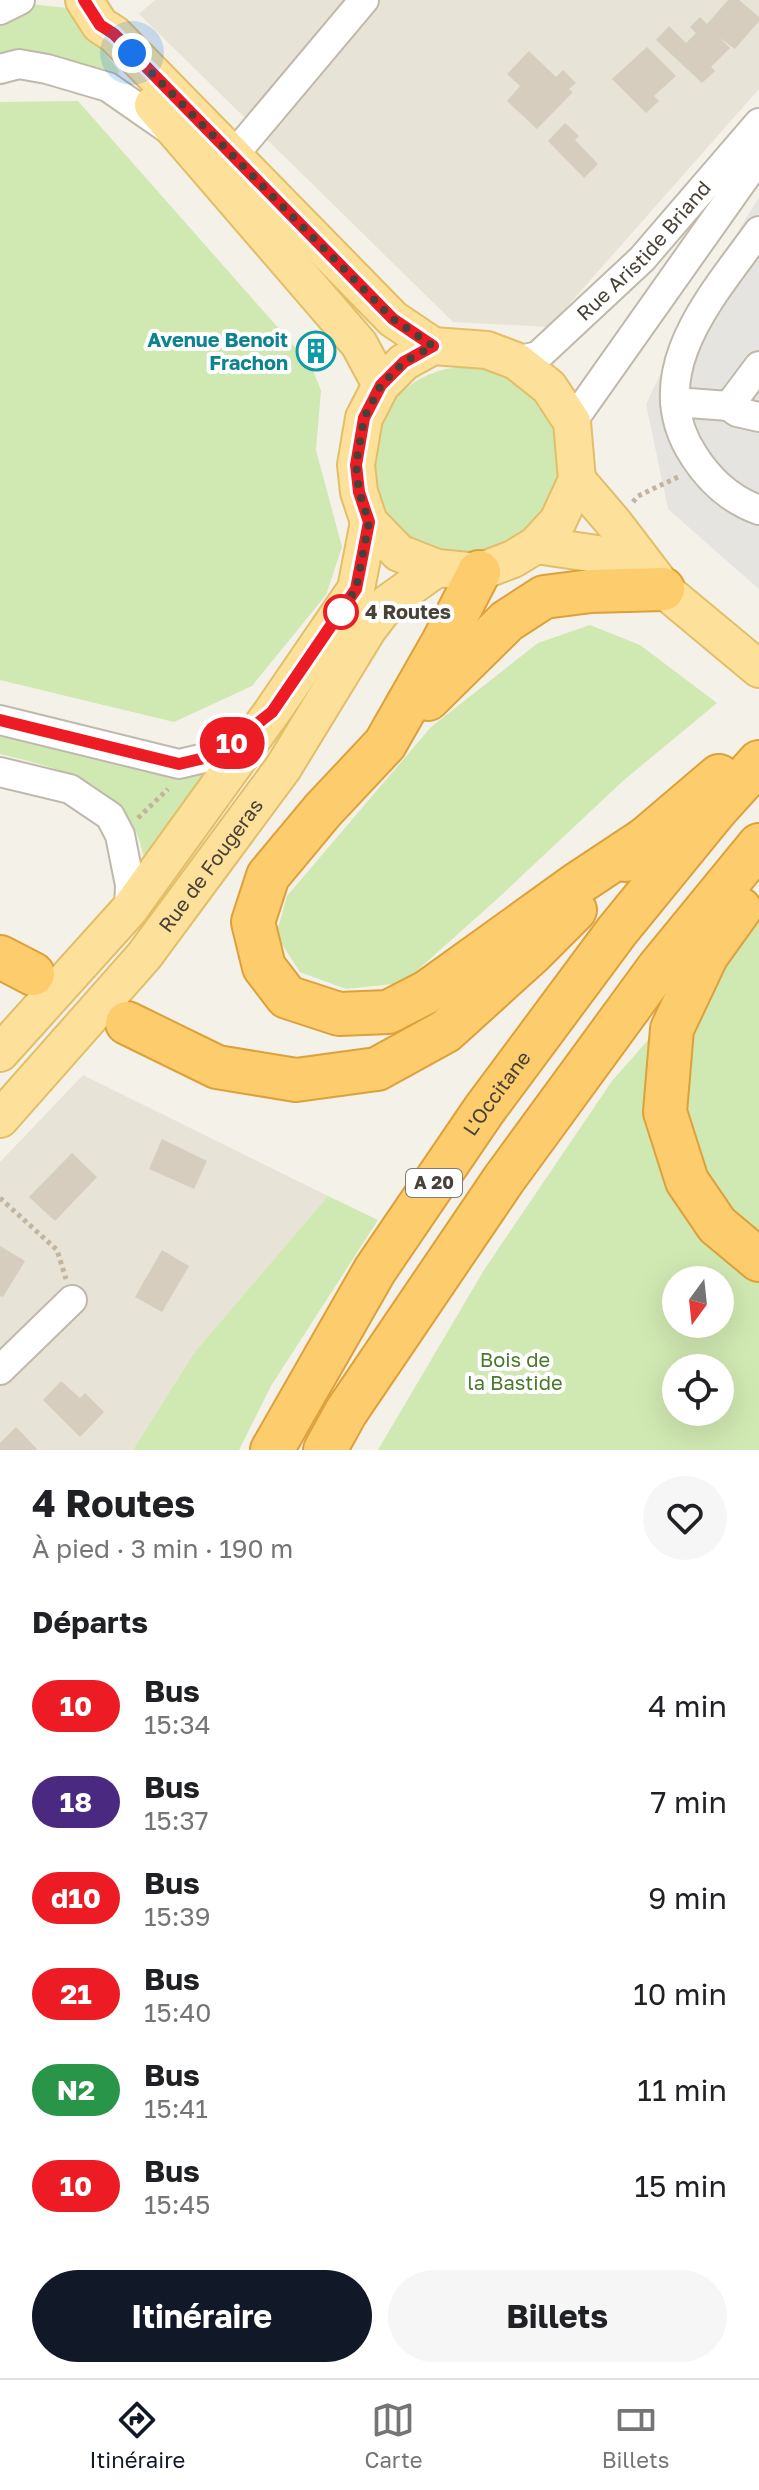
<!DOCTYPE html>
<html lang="fr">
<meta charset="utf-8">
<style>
body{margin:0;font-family:"Golos Text",sans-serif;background:#f6f6f6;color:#202124;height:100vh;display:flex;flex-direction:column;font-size:30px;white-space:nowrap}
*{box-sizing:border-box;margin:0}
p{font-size:26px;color:#757577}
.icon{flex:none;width:44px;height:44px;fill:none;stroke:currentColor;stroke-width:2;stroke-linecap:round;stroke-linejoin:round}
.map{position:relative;height:1450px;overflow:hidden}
.details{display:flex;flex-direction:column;background:#fff;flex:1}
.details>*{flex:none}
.badge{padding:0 16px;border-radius:26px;font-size:28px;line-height:52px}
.needle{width:52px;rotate:195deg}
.buttons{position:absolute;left:662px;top:1266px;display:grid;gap:16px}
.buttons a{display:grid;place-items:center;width:72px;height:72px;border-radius:50%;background:#fff;box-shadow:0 8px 32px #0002;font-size:40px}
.you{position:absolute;width:40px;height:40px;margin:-20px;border:6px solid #fff;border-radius:50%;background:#1a73e8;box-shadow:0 0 0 12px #1a73e833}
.map>.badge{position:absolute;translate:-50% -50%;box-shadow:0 0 0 4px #fff}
h2{padding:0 32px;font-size:30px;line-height:72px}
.round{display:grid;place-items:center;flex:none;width:84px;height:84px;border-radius:42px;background:#f6f6f6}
.overview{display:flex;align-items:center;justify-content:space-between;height:136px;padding:0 32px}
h1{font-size:38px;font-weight:700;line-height:60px}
.primary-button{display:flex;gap:16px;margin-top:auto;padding:16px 32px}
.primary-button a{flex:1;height:92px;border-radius:48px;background:#111827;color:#fff;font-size:32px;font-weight:700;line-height:92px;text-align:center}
.primary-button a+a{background:#f6f6f6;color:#202124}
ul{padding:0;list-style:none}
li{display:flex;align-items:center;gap:24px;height:96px;padding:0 32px}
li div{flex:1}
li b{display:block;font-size:30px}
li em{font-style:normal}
li .badge{min-width:88px;font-weight:700;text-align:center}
.menu{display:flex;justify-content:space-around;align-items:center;height:112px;border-top:2px solid #e0e0e0;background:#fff;font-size:22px;color:#757577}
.menu a{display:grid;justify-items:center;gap:4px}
.menu .selected{color:#111827}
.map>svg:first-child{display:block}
</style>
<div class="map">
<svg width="759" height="1450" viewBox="0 0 759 1450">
<rect width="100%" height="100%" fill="#f4f1e9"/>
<g fill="#e8e3d7">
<path d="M155,0h604v89l-210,238 -96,-5 -314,-308z"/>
<path d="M83,1075l245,121 -134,157 -61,97h-133v-288z"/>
</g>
<g fill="#d0e8b2" fill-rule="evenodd">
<path d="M30,4l38,4 51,63 -3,8 -116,-23v-36z"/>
<path d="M78,101l233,264 10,26 -5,59 26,97 -16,48 -74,91 -78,36 -174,-42v-578z"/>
<circle cx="466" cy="462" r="95"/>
<path d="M590,625l50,20 77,58 -93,77 -128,120 -93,83 -57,6 -46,-17 -24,-37 11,-39 144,-169 107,-84z"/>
<path d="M0,735l171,41 48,-12 -73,104c-3,-12 -5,-26 -10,-36 -25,-54 -84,-65 -136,-78z"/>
<path d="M759,914v536h-381l106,-180 128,-189zM676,1280h44v44h-44zM676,1368h44v44h-44z"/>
<path d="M328,1196l50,24 -107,166 -32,64h-106l61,-97z"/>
</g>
<path fill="#e6e4e1" d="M759,197v392l-91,-80 -22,-105 47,-97z"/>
<g fill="#d6cdbe">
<path d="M728,0h11l20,17v4l-24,28 -15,-11 10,10 -19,19 4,4 -13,12 -46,-43 13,-14 17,17 10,-10 -6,-6 10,-10 7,7z"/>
<path d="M647,47l29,29 -22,20 5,5 -13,12 -34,-34z"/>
<path d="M529,51l27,26 7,-7 13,13 -7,6 4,3 -36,37 -30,-28 13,-15 -13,-12z"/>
<path d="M565,123l14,13 -4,4 23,24 -14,14 -36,-37z"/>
<path d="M162,1139l45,22 -13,28 -45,-20z"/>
<path d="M72,1153l25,24 -42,44 -26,-24z"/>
<path d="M0,1246l25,15 -22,36 -3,-1z"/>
<path d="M162,1250l27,16 -27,46 -27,-15z"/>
<path d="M61,1381l19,17 5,-5 19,19 -24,25 -37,-37z"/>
<path d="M16,1427l21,22 -1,1h-36v-7z"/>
</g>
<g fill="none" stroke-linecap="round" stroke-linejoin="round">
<g stroke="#c0b9ab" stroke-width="32">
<g id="minor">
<path d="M0,10l20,-10"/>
<path d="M0,69l19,-5 28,5 61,18 59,41"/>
<path d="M233,156l131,-156"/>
<path d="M759,231c-47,65 -119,143 -65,225 16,25 37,44 65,54"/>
<path id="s1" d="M516,361l22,-5 104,-97 117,-136"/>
<path d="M675,402l54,4 30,-40"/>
<path d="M729,406l8,6 22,5"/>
<path d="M572,422l176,-249 11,-21"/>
<path d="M0,720l179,44 38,-9 32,-25"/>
<path d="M0,772l70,17 40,27 10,19 10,50 -1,25"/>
<path d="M0,1370l72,-70"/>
</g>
</g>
<g stroke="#e3be68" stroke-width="40">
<g id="major">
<path d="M84,0l16,25 14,9 279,285 40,27"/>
<path d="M153,105l206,239 22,41"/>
<path d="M433,346l54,4 29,11 33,26 23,35 5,58 -19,41 -22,24 -23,14 -34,13 -42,-4 -38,-15 -30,-31 -10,-30 -3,-27 8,-47 17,-33 23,-23z"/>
<path d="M577,480l36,42 45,59"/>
<path d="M536,545l61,9 66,35 96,80"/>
<path d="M0,1053l129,-143 143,-198 84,-123 13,-67"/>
<path id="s2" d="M0,1119l144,-163 139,-188 85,-139 20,-26 49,-35"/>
</g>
</g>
<g stroke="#dda13b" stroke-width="46">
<g id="highway">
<path d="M479,572l-37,72 -57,100 -62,66 -55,66 -15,46 11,45 23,30 52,17 49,-2 39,-20 150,-108 68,-45"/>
<path d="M428,699l79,-78 37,-24 47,-6 72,-2"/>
<path d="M625,860l20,-21 74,-63"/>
<path d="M740,909l-33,46 -35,74 -7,83 22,69 30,44 42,35"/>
<path d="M0,957l33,17"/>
<path d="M127,1023l90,44 79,13 81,-11 69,-38 86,-78 43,-43"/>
<path id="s3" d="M272,1450l103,-180 109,-160 133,-179 98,-120 44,-49"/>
<path d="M325,1450l21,-38 158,-233 155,-212 100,-122"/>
</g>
</g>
<g stroke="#c2b49d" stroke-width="5" stroke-dasharray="4 4" stroke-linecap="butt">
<path d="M633,502l5,-6 42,-20"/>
<path d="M138,818l30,-29"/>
<path d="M0,1198l57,52 9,29"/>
</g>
<use href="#minor" stroke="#fff" stroke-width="28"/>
<use href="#major" stroke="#fde099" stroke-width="36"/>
<use href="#highway" stroke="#fdcc6c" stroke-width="42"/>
</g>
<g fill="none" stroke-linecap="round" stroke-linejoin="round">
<g stroke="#fff" stroke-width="18">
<path id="line" d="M0,720l179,44 38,-9 55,-43 84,-123 13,-67 -10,-30 -3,-27 8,-47 17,-33 23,-23 29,-16 -40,-27 -279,-285 -14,-9 -16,-25"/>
</g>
<use href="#line" stroke="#ed1c24" stroke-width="12"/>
<path stroke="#484137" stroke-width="8" stroke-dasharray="0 14.4" d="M132,53l261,266 40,27 -29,16 -23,23 -17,33 -8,47 3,27 10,30 -13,67 -17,25 2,-2"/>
</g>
<defs>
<g id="building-ring" transform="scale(2)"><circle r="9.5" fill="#fff" stroke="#0f9aa8" stroke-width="1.5"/><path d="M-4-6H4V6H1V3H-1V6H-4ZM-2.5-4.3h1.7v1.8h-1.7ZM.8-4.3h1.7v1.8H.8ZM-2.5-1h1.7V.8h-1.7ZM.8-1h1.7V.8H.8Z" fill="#0f9aa8"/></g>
</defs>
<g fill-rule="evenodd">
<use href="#building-ring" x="316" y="351"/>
</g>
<circle fill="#fff" stroke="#ed1c24" stroke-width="4" cx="341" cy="612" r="16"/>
<g text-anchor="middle" stroke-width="8" stroke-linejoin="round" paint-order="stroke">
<rect fill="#fff" stroke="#7f7a73" stroke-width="2" x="406" y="1169" width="56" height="28" rx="6"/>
<g font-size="18" font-weight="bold" fill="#484137">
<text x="434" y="1189">A 20</text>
</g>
<g font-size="20" fill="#484137" stroke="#fff">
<text dy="7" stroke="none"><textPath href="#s1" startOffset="172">Rue Aristide Briand</textPath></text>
<text dy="7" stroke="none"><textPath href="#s2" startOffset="330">Rue de Fougeras</textPath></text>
<text dy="7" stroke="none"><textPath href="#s3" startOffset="422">L'Occitane</textPath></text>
</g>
<g font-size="20" font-weight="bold" fill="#0d838f" stroke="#fff" text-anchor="end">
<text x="288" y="347">Avenue Benoit<tspan x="288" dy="23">Frachon</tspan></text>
</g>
<g font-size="20" font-weight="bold" fill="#484137" stroke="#fff" text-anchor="start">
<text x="365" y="619">4 Routes</text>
</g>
<g font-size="20" fill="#497a2a" stroke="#fff">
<text x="515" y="1367">Bois de<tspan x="515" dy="23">la Bastide</tspan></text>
</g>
</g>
</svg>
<div class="buttons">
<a><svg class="needle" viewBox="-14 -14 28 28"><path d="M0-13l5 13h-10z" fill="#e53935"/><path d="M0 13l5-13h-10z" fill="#757577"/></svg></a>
<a><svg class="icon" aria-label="locate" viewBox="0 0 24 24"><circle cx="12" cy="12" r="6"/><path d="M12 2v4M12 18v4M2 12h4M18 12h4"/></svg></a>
</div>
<div class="you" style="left:132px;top:53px"></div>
<b class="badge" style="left:232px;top:743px;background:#ed1c24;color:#fff">10</b>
</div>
<section class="details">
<div class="overview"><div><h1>4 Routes</h1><p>À pied · 3 min · 190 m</p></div><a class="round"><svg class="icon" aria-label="heart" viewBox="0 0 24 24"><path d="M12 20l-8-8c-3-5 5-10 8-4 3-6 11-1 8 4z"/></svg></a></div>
<h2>Départs</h2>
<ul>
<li><span class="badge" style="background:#ed1c24;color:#fff">10</span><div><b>Bus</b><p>15:34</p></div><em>4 min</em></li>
<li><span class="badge" style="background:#4a2a80;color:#fff">18</span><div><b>Bus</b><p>15:37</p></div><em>7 min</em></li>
<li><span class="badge" style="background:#ed1c24;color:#fff">d10</span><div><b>Bus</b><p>15:39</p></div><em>9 min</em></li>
<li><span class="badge" style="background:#ed1c24;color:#fff">21</span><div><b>Bus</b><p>15:40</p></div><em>10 min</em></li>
<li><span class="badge" style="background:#289548;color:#fff">N2</span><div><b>Bus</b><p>15:41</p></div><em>11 min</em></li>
<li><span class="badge" style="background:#ed1c24;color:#fff">10</span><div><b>Bus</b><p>15:45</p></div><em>15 min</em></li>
</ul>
<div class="primary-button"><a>Itinéraire</a><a>Billets</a></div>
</section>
<nav class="menu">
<a class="selected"><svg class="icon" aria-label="directions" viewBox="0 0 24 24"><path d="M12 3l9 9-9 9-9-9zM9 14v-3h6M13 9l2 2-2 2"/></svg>Itinéraire</a>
<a><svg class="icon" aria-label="map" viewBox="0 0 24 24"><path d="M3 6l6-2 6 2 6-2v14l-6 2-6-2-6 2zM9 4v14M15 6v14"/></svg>Carte</a>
<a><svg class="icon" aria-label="tickets" viewBox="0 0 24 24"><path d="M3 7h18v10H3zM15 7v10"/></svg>Billets</a>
</nav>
